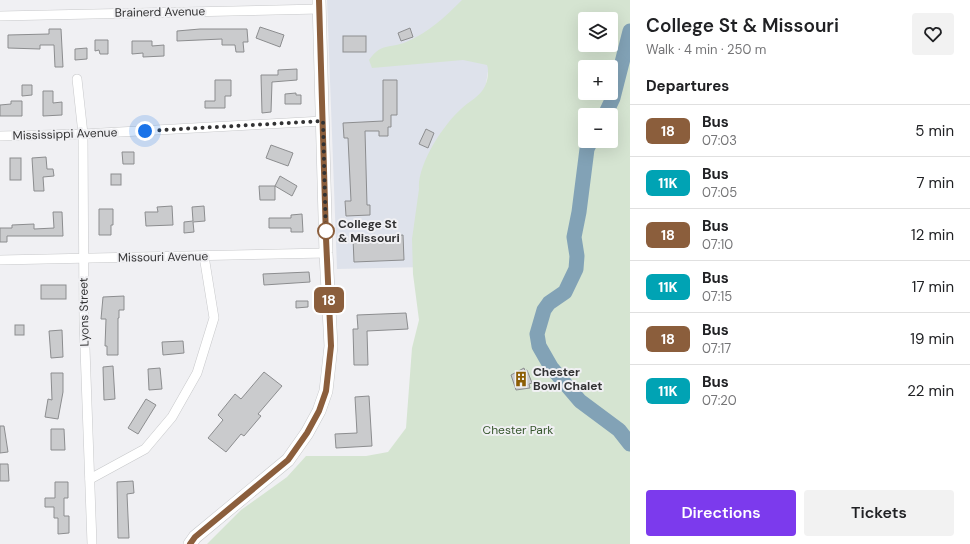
<!DOCTYPE html>
<meta charset="utf-8">
<style>
body{margin:0;font-family:"DM Sans",sans-serif;background:#f2f2f2;color:#202124;height:100vh;display:flex;flex-direction:column;font-size:15px;white-space:nowrap}
*{box-sizing:border-box;margin:0}
p{font-size:13px;color:#757577}
.icon{flex:none;width:22px;height:22px;fill:none;stroke:currentColor;stroke-width:2;stroke-linecap:round;stroke-linejoin:round}
.map{position:relative;flex:1;overflow:hidden}
.side{display:flex;flex-direction:column;background:#fff;width:340px}
.side>*{flex:none}
.badge{padding:0 8px;border-radius:6px;font-size:14px;line-height:26px}
.buttons{position:absolute;left:578px;top:12px;display:grid;gap:8px}
.buttons a{display:grid;place-items:center;width:40px;height:40px;border-radius:4px;background:#fff;box-shadow:0 4px 16px #0002;font-size:20px}
.you{position:absolute;width:20px;height:20px;margin:-10px;border:3px solid #fff;border-radius:50%;background:#1a73e8;box-shadow:0 0 0 6px #1a73e833}
.map>.badge{position:absolute;translate:-50% -50%;box-shadow:0 0 0 2px #fff}
h2{padding:0 16px;font-size:15px;line-height:36px}
.round{display:grid;place-items:center;flex:none;width:42px;height:42px;border-radius:4px;background:#f2f2f2}
.overview{display:flex;align-items:center;justify-content:space-between;height:68px;padding:0 16px}
h1{font-size:19px;font-weight:600;line-height:30px}
.action{display:flex;gap:8px;margin-top:auto;padding:8px 16px}
.action a{flex:1;height:46px;border-radius:4px;background:#7c3aed;color:#fff;font-size:16px;font-weight:600;line-height:46px;text-align:center}
.action a+a{background:#f2f2f2;color:#202124}
ul{padding:0;list-style:none}
li{display:flex;align-items:center;gap:12px;height:52px;padding:0 16px;border-top:1px solid #e0e0e0}
li div{flex:1}
li b{display:block;font-size:15px}
li em{font-style:normal}
li .badge{min-width:44px;font-weight:700;text-align:center}
main{display:flex;flex:1;min-height:0}
.map>svg:first-child{display:block}
</style>
<main>
<div class="map">
<svg width="630" height="544" viewBox="0 0 630 544">
<rect width="100%" height="100%" fill="#f0f0f3"/>
<path fill="#dee2eb" d="M327,0h165l-2,59 -5,31 -61,164 1,13 -88,2z"/>
<path fill="#d5e4d1" fill-rule="evenodd" d="M462,0h168v544h-423l34,-34 46,-33 19,-21h60l22,-4 18,-24 6,-80 7,-28 -6,-46 -1,-35 7,-50c-2,-24 24,-64 42,-80 7,-7 20,-13 24,-23 3,-6 4,-16 2,-21l-24,-5 -91,8 -3,-8c13,-18 20,-11 37,-18 22,-9 39,-25 56,-42zM585,19h26v26h-26zM585,67h26v26h-26zM585,115h26v26h-26z"/>
<g fill="none" stroke-linecap="round" stroke-linejoin="round">
<g stroke="#82a2b6" stroke-width="15">
<path d="M605,115l8,-17 17,-67"/>
<path d="M591,141l-4,8 -8,63 -5,25 3,19 -1,13 -11,23 -16,11 -5,7 -7,24 2,12 12,21 29,34 39,29 11,14"/>
</g>
</g>
<g fill="#cacbcd" stroke="#8c8d8f">
<path d="M260,27l24,8 -4,12 -24,-9z"/>
<path d="M410,28l3,9 -12,4 -3,-8z"/>
<path d="M49,29h12l2,38h-8l-1,-22h-14v4l-32,-1v-13l41,-1z"/>
<path d="M200,29h47l1,13h-5l1,10h-8l-1,-7h-13v-6l-45,2v-10z"/>
<rect x="343" y="36" width="23" height="16"/>
<path d="M95,40h13v14h-8l-1,-4 -4,1z"/>
<path d="M132,41h20v5l12,-1v11l-21,1v-4l-11,1z"/>
<path d="M87,48v11l-12,1v-11z"/>
<path d="M297,69v11l-25,2 -1,30 -9,1 -1,-38h17v-5z"/>
<path d="M215,80h16v16h-6v12h-20v-7h10z"/>
<path d="M383,80h14v35h-6v12h-3v9h-9v-5h-14l2,74h3v10l-24,1 -1,-15h6l-3,-63h-4l-1,-15 40,-2z"/>
<path d="M22,85h10v10l-10,1z"/>
<path d="M43,91h10v12l9,-1v13l-19,1z"/>
<path d="M296,93v2h5v9h-16v-10z"/>
<path d="M11,101h11v15h-22v-11l11,-1z"/>
<path d="M426,129l8,4 -6,15 -9,-4z"/>
<path d="M271,145l22,8 -5,13 -22,-8z"/>
<path d="M122,152h12v12h-11z"/>
<path d="M46,157l1,12h6l1,7 -11,1 1,14h-10l-2,-33z"/>
<rect x="10" y="158" width="11" height="22"/>
<rect x="111" y="174" width="10" height="11"/>
<path d="M280,176l17,10 -5,10 -17,-10z"/>
<path d="M259,186h16v14h-15z"/>
<path d="M172,206l1,19 -27,1 -1,-14h13l-1,-5z"/>
<path d="M204,206l1,15 -12,1 1,10 -10,1v-11l9,-1 -1,-14z"/>
<path d="M99,209h14v16h-2v10h-12z"/>
<path d="M53,212h9l1,24h-56v6h-7v-14h12v-3l22,-1v5l20,-1z"/>
<path d="M302,214l1,18h-12v-4h-22v-10h22v-3z"/>
<path d="M403,235l1,25 -50,2 -1,-24z"/>
<path d="M309,272l1,10 -46,3 -1,-11z"/>
<rect x="41" y="285" width="25" height="14"/>
<path d="M124,296v14h-5v8h-1v37h-11v-9h-2l1,-27h-5l2,-22z"/>
<path d="M296,301h12v6l-12,1z"/>
<path d="M406,313l2,16 -41,2 1,34h-14l-1,-36h5l-1,-14z"/>
<rect x="15" y="325" width="9" height="10"/>
<path d="M62,330l1,27 -12,1 -2,-27z"/>
<path d="M183,341l1,12 -21,2 -1,-13z"/>
<path d="M113,366l2,33 -11,1 -1,-33z"/>
<path d="M160,368l2,21 -13,1 -1,-21z"/>
<path d="M524,368l1,3 2,-1 5,13 -3,1 1,4 -14,2 -5,-15z"/>
<path d="M264,372l18,14 -24,28 3,2 -17,20 -3,-2 -15,18 -18,-14 15,-18 -5,-5 17,-21 6,5z"/>
<path d="M51,373h12v19l-5,27 -13,-2 3,-18 4,1z"/>
<path d="M369,396l3,50 -36,2 -1,-14 22,-1 -2,-36z"/>
<path d="M146,399l10,6 -18,29 -10,-6z"/>
<path d="M0,426h4l4,26 -8,1z"/>
<path d="M51,429h13l1,21h-14z"/>
<path d="M0,464h8l1,17h-9z"/>
<path d="M133,481l1,12 -7,1 2,44h-11l-1,-56z"/>
<path d="M55,482h13v16h-4v18h5v17l-11,1v-16h-4v-11h-9v-9h10z"/>
</g>
<g fill="none" stroke-linecap="round" stroke-linejoin="round">
<g stroke="#c7c8ca" stroke-width="10">
<g id="street">
<path d="M0,16l320,-7"/>
<path d="M77,79l6,55 1,186 8,224"/>
<path d="M0,136l83,-2 240,-13"/>
<path d="M0,260l326,-7"/>
<path d="M90,479l55,-30 27,-32 25,-44 17,-55 -10,-62"/>
</g>
</g>
<g stroke="#c7c8ca" stroke-width="14">
<path id="secondary" d="M190,544l5,-7 93,-77 19,-27 12,-22 7,-20 5,-45 -5,-93 -7,-253"/>
</g>
<use href="#street" stroke="#fff" stroke-width="9"/>
<use href="#secondary" stroke="#fff" stroke-width="13"/>
</g>
<g fill="none" stroke-linecap="round" stroke-linejoin="round">
<g stroke="#fff" stroke-width="9">
<path id="line" d="M190,544l5,-7 93,-77 19,-27 12,-22 7,-20 5,-45 -5,-108 -7,-238"/>
</g>
<use href="#line" stroke="#8b5e3c" stroke-width="6"/>
<path stroke="#323233" stroke-width="4" stroke-dasharray="0 7.2" d="M145,131l178,-10 3,117v-7"/>
</g>
<defs>
<g id="building-bare" transform="scale(1.2)"><path d="M-4-6H4V6H1V3H-1V6H-4ZM-2.5-4.3h1.7v1.8h-1.7ZM.8-4.3h1.7v1.8H.8ZM-2.5-1h1.7V.8h-1.7ZM.8-1h1.7V.8H.8Z" fill="#8c5d05" stroke="#f0f0f3" stroke-width="2.5" paint-order="stroke"/></g>
</defs>
<g fill-rule="evenodd">
<use href="#building-bare" x="521" y="379"/>
</g>
<circle fill="#fff" stroke="#8b5e3c" stroke-width="2" cx="326" cy="231" r="8"/>
<g text-anchor="middle" stroke-width="4" stroke-linejoin="round" paint-order="stroke">
<g font-size="12" fill="#323233" stroke="#f0f0f3">
<text transform="translate(160 12) rotate(-1)" y="4">Brainerd Avenue</text>
<text transform="translate(65 134) rotate(-2)" y="4">Mississippi Avenue</text>
<text transform="translate(163 257) rotate(-1)" y="4">Missouri Avenue</text>
<text transform="translate(84 312) rotate(-91)" y="4">Lyons Street</text>
</g>
<g font-size="12" font-weight="bold" fill="#323233" stroke="#f0f0f3" text-anchor="start">
<text x="338" y="228">College St<tspan x="338" dy="14">&amp; Missouri</tspan></text>
</g>
<g font-size="12" font-weight="bold" fill="#323233" stroke="#f0f0f3" text-anchor="start">
<text x="533" y="376">Chester<tspan x="533" dy="14">Bowl Chalet</tspan></text>
</g>
<g font-size="12" fill="#37572e" stroke="#f0f0f3">
<text x="518" y="434">Chester Park</text>
</g>
</g>
</svg>
<div class="buttons">
<a><svg class="icon" aria-label="layers" viewBox="0 0 24 24"><path d="M12 4l9 5-9 5-9-5zM3 14l9 5 9-5"/></svg></a>
<a>+</a>
<a>−</a>
</div>
<div class="you" style="left:145px;top:131px"></div>
<b class="badge" style="left:329px;top:300px;background:#8b5e3c;color:#fff">18</b>
</div>
<section class="side">
<div class="overview"><div><h1>College St &amp; Missouri</h1><p>Walk · 4 min · 250 m</p></div><a class="round"><svg class="icon" aria-label="heart" viewBox="0 0 24 24"><path d="M12 20l-8-8c-3-5 5-10 8-4 3-6 11-1 8 4z"/></svg></a></div>
<h2>Departures</h2>
<ul>
<li><span class="badge" style="background:#8b5e3c;color:#fff">18</span><div><b>Bus</b><p>07:03</p></div><em>5 min</em></li>
<li><span class="badge" style="background:#00a3b4;color:#fff">11K</span><div><b>Bus</b><p>07:05</p></div><em>7 min</em></li>
<li><span class="badge" style="background:#8b5e3c;color:#fff">18</span><div><b>Bus</b><p>07:10</p></div><em>12 min</em></li>
<li><span class="badge" style="background:#00a3b4;color:#fff">11K</span><div><b>Bus</b><p>07:15</p></div><em>17 min</em></li>
<li><span class="badge" style="background:#8b5e3c;color:#fff">18</span><div><b>Bus</b><p>07:17</p></div><em>19 min</em></li>
<li><span class="badge" style="background:#00a3b4;color:#fff">11K</span><div><b>Bus</b><p>07:20</p></div><em>22 min</em></li>
</ul>
<div class="action"><a>Directions</a><a>Tickets</a></div>
</section>
</main>
